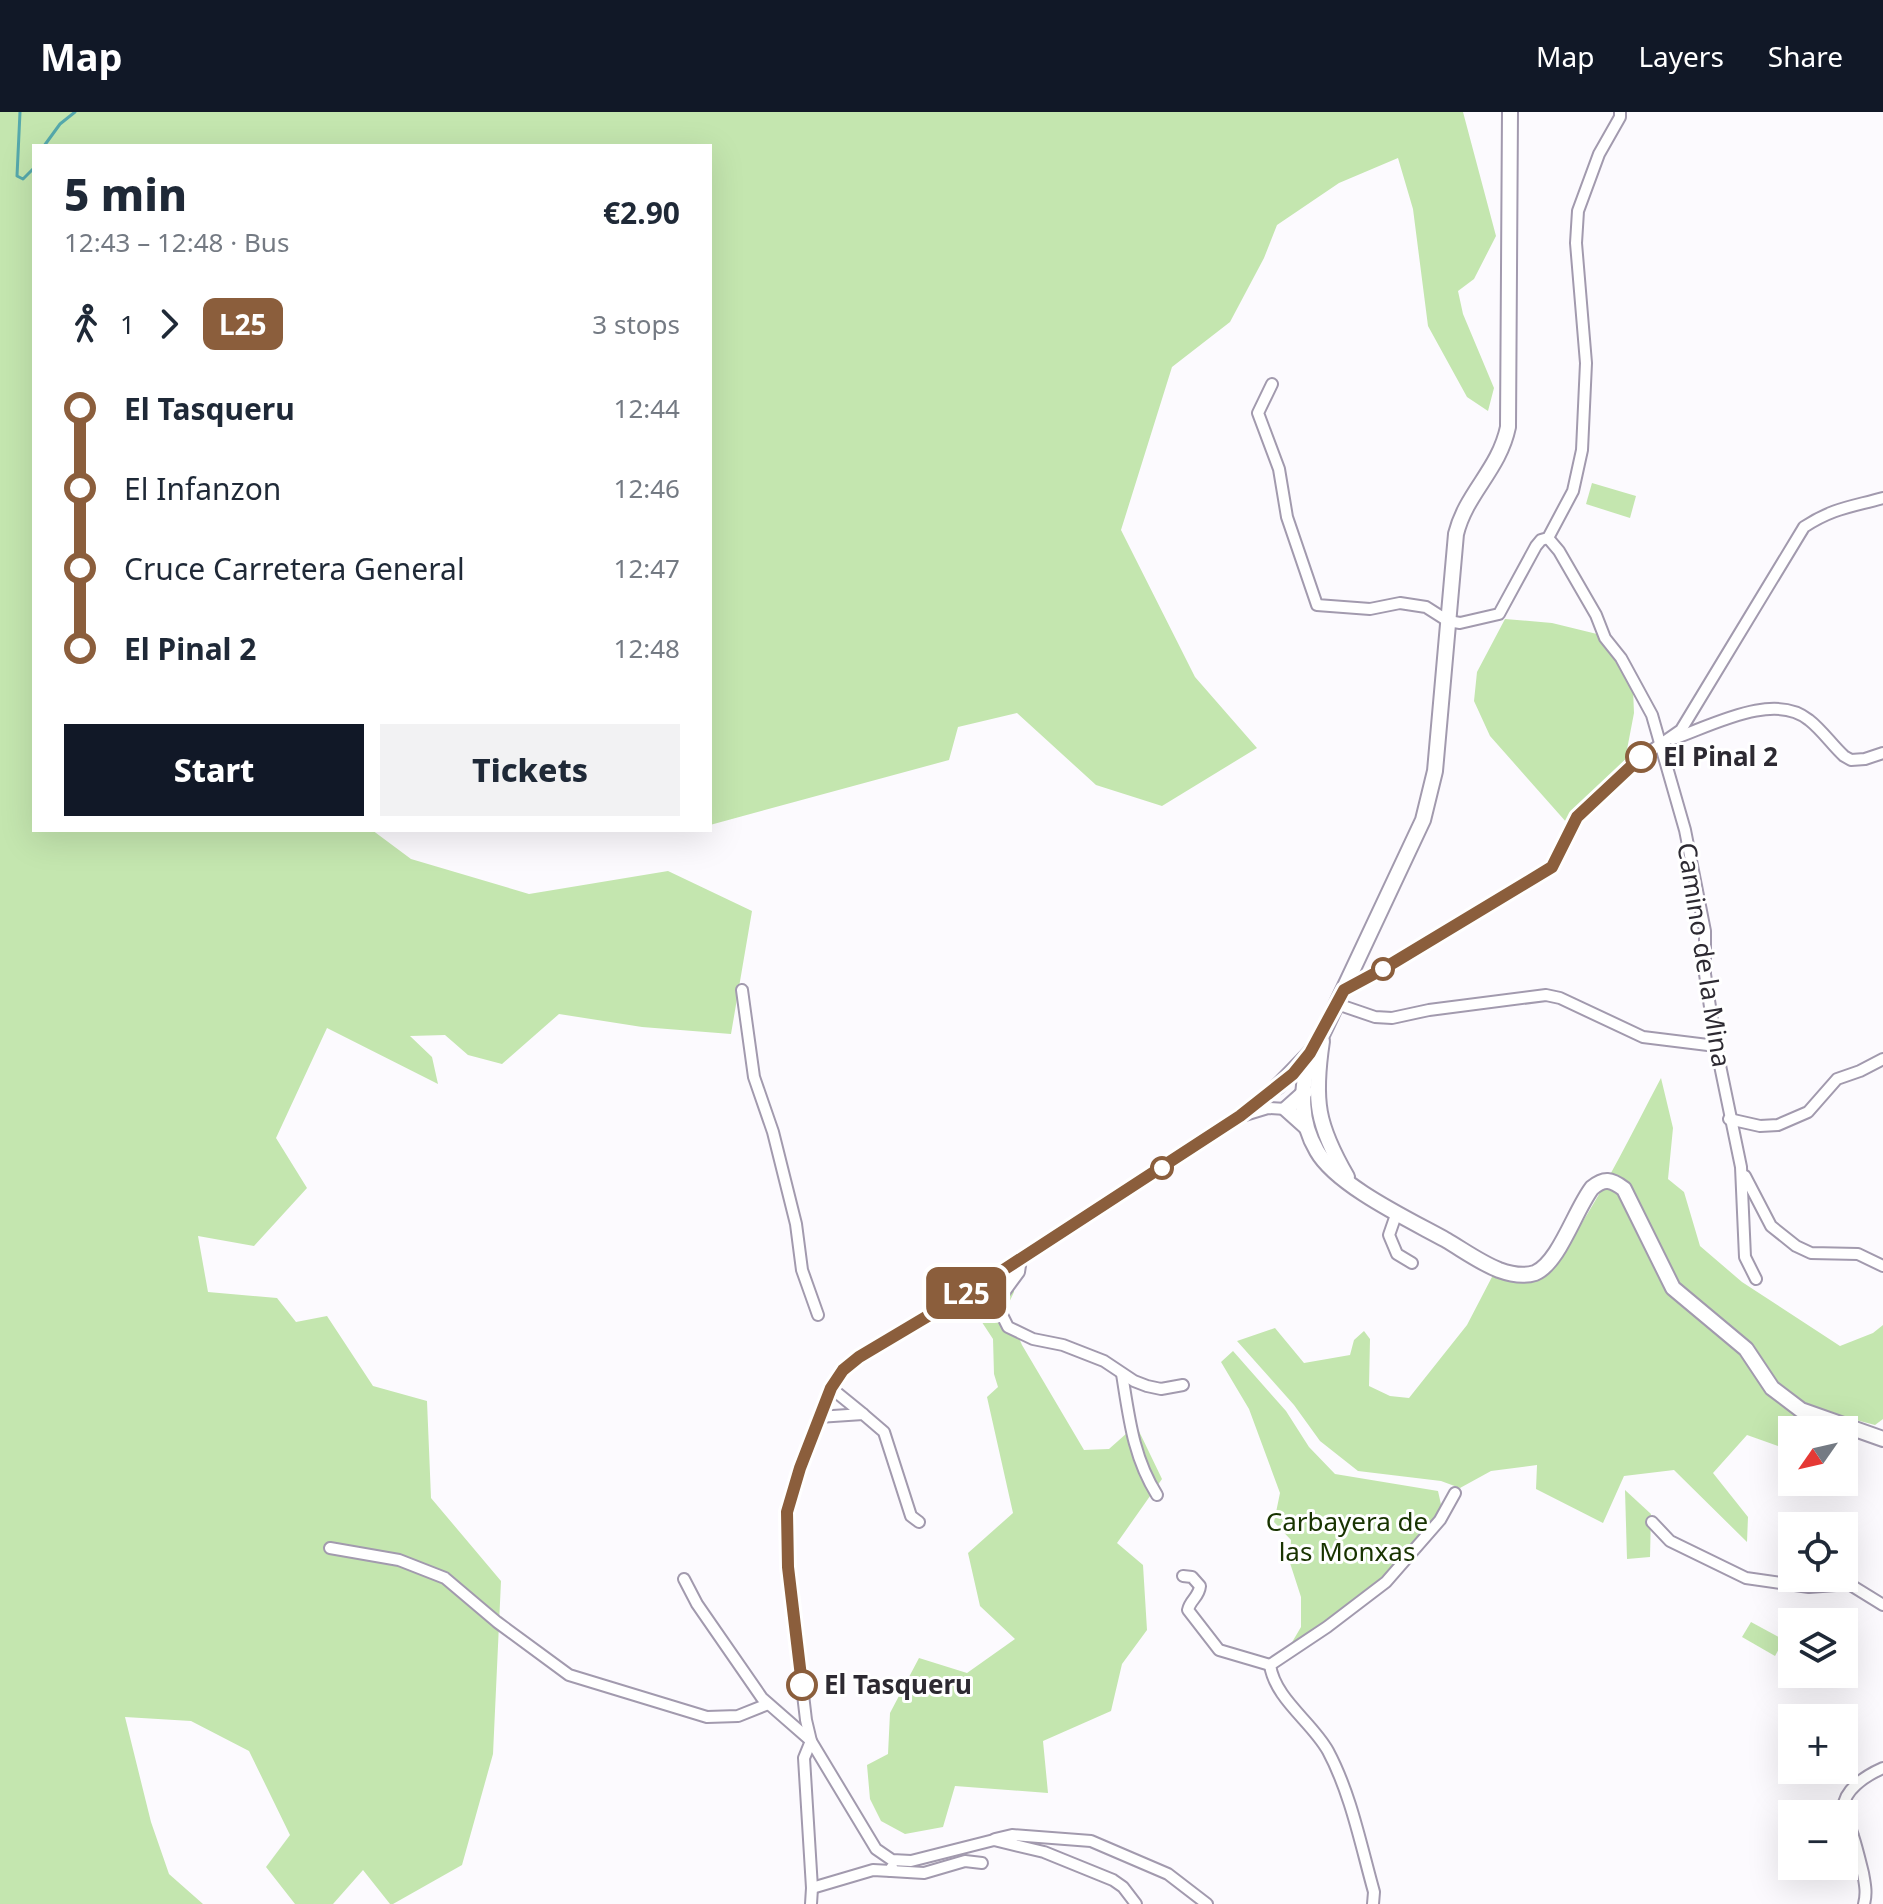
<!DOCTYPE html>
<meta charset="utf-8">
<style>
body{margin:0;font-family:"Noto Sans",sans-serif;background:#f2f2f3;color:#1f2937;height:100vh;display:flex;flex-direction:column;font-size:30px;white-space:nowrap}
*{box-sizing:border-box;margin:0}
p{font-size:26px;color:#747a83}
.icon{flex:none;width:44px;height:44px;fill:none;stroke:currentColor;stroke-width:2;stroke-linecap:round;stroke-linejoin:round}
.map{position:relative;flex:1;overflow:hidden}
.panel{position:absolute;left:32px;top:32px;width:680px;height:688px;display:flex;flex-direction:column;background:#fff;border-radius:0px;box-shadow:0 8px 32px #0002}
.panel>*{flex:none}
.badge{padding:0 16px;border-radius:12px;font-size:28px;line-height:52px}
.needle{width:52px;rotate:236deg}
.tools{position:absolute;left:1778px;top:1304px;display:grid;gap:16px}
.tools a{display:grid;place-items:center;width:80px;height:80px;border-radius:0px;background:#fff;box-shadow:0 8px 32px #0002;font-size:40px}
.map>.badge{position:absolute;translate:-50% -50%;box-shadow:0 0 0 4px #fff}
.legs{display:flex;align-items:center;gap:12px;height:88px;padding:0 32px;font-size:26px}
.legs p{margin-inline-start:auto}
.head{display:flex;align-items:center;justify-content:space-between;height:136px;padding:0 32px}
h1{font-size:44px;font-weight:800;line-height:60px}
.cta{display:flex;gap:16px;margin-top:auto;padding:16px 32px}
.cta a{flex:1;height:92px;border-radius:0px;background:#111827;color:#fff;font-size:32px;font-weight:800;line-height:92px;text-align:center}
.cta a+a{background:#f2f2f3;color:#1f2937}
ul{padding:0 32px;list-style:none}
li{display:flex;align-items:center;gap:28px;height:80px;font-size:30px}
li i{display:grid;place-items:center;width:12px;height:100%;margin:0 10px;background:currentColor}
li i::after{content:'';width:20px;height:20px;margin:-10px;border:6px solid;border-radius:50%;background:#fff}
li p{margin-inline-start:auto}
li:first-child i{background:linear-gradient(#0000 50%,currentColor 0)}
li:last-child i{background:linear-gradient(currentColor 50%,#0000 0)}
header{display:flex;align-items:center;gap:48px;box-sizing:border-box;height:112px;padding:0 40px;background:#111827;color:#fff}
header strong{font-size:38px}
nav{display:flex;gap:44px;margin-inline-start:auto;font-size:28px}
.map>svg:first-child{display:block}
</style>
<header>
<strong>Map</strong>
<nav><a>Map</a><a>Layers</a><a>Share</a></nav>
</header>
<div class="map">
<svg width="1883" height="1792" viewBox="0 0 1883 1792">
<rect width="100%" height="100%" fill="#fcfafe"/>
<g fill="#c4e6af">
<path d="M0,0h1463l33,124 -22,43 -16,12 5,23 31,74 -6,23 -21,-14 -39,-71 -15,-117 -15,-51 -59,25 -62,42 -13,33 -34,64 -58,45 -51,163 74,147 62,71 -95,58 -66,-21 -79,-72 -59,14 -9,33 -239,65v-679h-676v684h338l39,29 118,35 139,-23 84,40 -21,123 -89,-7 -83,-13 -57,50 -34,-9 -23,-20 -35,1 22,21 6,27 -111,-56 -51,110 31,50 -53,58 -56,-10 10,56 69,6 19,24 31,-6 46,70 54,15 4,97 70,83 -8,173 -31,111 -69,39h-3l-27,-34 -30,34h-38l-29,-37 24,-32 -41,-84 -58,-30 -66,-4 26,105 18,52 34,30h-203z"/>
<path d="M1592,371l44,13 -6,22 -44,-14z"/>
<path d="M1505,507l47,4 45,11 14,17 22,38 1,24 -9,47 -45,44 -13,19 -77,-87 -16,-35 3,-29z"/>
<path d="M1661,966l12,50 -5,51 16,13 16,54 42,36 98,64 33,-13 10,-8v94l-8,6 -68,-18 -29,39 -31,-11 -34,38 35,44 -1,25 -73,-72 -50,6 -21,47 -67,-34 1,-24 -46,6 -31,17 -19,-7 -83,-10 -38,-30 -26,-36 -57,-64 38,-13 29,35 46,-8 4,-15 10,-9 6,8 -1,47 21,10 19,2 58,-73 26,-50c17,7 36,11 52,-1 13,-10 21,-26 30,-40 32,-50 58,-103 86,-156z"/>
<path d="M1014,1161v19l-8,17 16,36 62,105 25,-1 27,-24 26,54 -45,64 26,22 4,65 -25,34 -11,47 -68,30 5,52 -93,-7 -12,41 -38,7 -24,-13 -11,-22 -3,-34 21,-11 2,-41 29,-55 48,15 48,-34 -35,-33 -12,-53 45,-40 -26,-116 11,-10 -4,-13 -1,-35 -25,-38z"/>
<path d="M1233,1239l53,60 23,36 26,27 103,17 4,18 -58,71 -59,45 -34,19 10,-17v-30l-11,-34 1,-23 -17,-18 6,-29 -31,-84 -28,-47z"/>
<path d="M1625,1378l26,24 -1,43 -23,2z"/>
<path d="M1751,1510l33,18 -9,16 -33,-19z"/>
</g>
<g fill="none" stroke-linecap="round" stroke-linejoin="round">
<g stroke="#56a9ac" stroke-width="3">
<path d="M20,0l-3,64 6,3 11,-11"/>
<path d="M44,34l16,-22 15,-12"/>
</g>
<g stroke="#a29aae" stroke-width="14">
<g id="minor">
<path d="M1272,272l-14,29 21,56 8,48 30,88 53,4 30,-6 26,4 22,14 12,2 39,-9 37,-68 5,-6 7,-2 25,-47 9,-41 4,-87 -10,-120 2,-32 21,-57 21,-37v-5"/>
<path d="M1548,426l11,13 37,64 9,23 16,20 31,57 33,115 20,101v43l11,72 25,121 4,90 11,22"/>
<path d="M1673,627c38,-13 101,-48 136,-19 13,10 23,25 35,36l7,4 14,-1 18,-6"/>
<path d="M742,878l12,87 19,55 23,92 6,46 16,45"/>
<path d="M1344,878l39,-21 169,-102 25,-50 58,-55 46,-32 123,-203c29,-19 47,-20 79,-29"/>
<path d="M1337,892l38,13 17,1 37,-8 117,-15 14,3 83,39 73,9"/>
<path d="M1245,1003l23,-7 18,1"/>
<path d="M1729,1007l31,7 18,-1 30,-13 29,-33 23,-8 23,-12"/>
<path d="M1745,1064l26,50 25,20 15,7 47,1 25,12"/>
<path d="M1397,1100l-8,23 8,19 15,9"/>
<path d="M1021,1147l-2,13 -19,26 2,17 6,12 25,12 30,6 41,16 30,20 13,5 14,3 22,-4"/>
<path d="M1122,1262c7,43 11,83 35,121"/>
<path d="M831,1276l32,26"/>
<path d="M818,1305l45,-3 21,18 27,84 8,6"/>
<path d="M1652,1410l18,19 76,37 63,9 40,-3 34,21"/>
<path d="M330,1436l69,12 46,18 52,44 72,53 138,42 31,-1 30,-12"/>
<path d="M1183,1464l9,1 8,9c-1,11 -10,14 -12,24l31,40 51,15"/>
<path d="M684,1467l13,25 65,94 48,42"/>
<path d="M995,1727l17,-4 79,6 77,33 39,30"/>
<path d="M891,1759l33,2 41,-12 17,2"/>
<path d="M812,1776l61,-18 18,1 1,-4"/>
<path d="M811,1792l1,-16 -8,-130 7,-17"/>
<path d="M1136,1792l-13,-17 -10,-7 -69,-28 -50,-12 -83,21 -19,-1 -16,-11 -65,-108 -5,-21 -18,-153 -1,-55 13,-44 31,-80 12,-18 16,-13 126,-75 255,-166 37,-29"/>
<path d="M1373,1792l1,-12c-13,-46 -23,-98 -46,-141 -16,-29 -53,-52 -58,-86l57,-38 59,-45 54,-62 15,-27"/>
<path d="M1864,1792c3,-11 1,-20 -1,-31 -3,-12 -6,-25 -10,-37 -2,-8 -8,-16 -9,-24 -4,-21 23,-37 39,-44"/>
</g>
</g>
<g stroke="#a29aae" stroke-width="18">
<g id="highway">
<path d="M1322,929c-9,60 -5,84 25,136"/>
<path d="M1309,945c-8,33 -10,64 8,94 20,35 93,69 129,89 17,10 35,23 53,30 11,4 24,7 36,3 24,-10 40,-63 57,-85 12,-10 19,-9 32,1l49,99 73,61 26,39 29,22 82,29"/>
<path d="M1277,975l33,-34 13,-20 100,-213 12,-49 21,-237c10,-41 43,-64 52,-107l2,-315"/>
<path d="M1305,980l-19,17 19,17"/>
</g>
</g>
<use href="#minor" stroke="#fff" stroke-width="10"/>
<use href="#highway" stroke="#fff" stroke-width="14"/>
</g>
<g fill="none" stroke-linecap="round" stroke-linejoin="round">
<g stroke="#fff" stroke-width="18">
<path id="line-1" d="M802,1573l-14,-118 -1,-55 13,-44 31,-80 12,-18 16,-13 126,-75 255,-166 53,-42 17,-21 34,-63 39,-21 169,-102 25,-50 64,-60"/>
</g>
<use href="#line-1" stroke="#8b5e3c" stroke-width="12"/>
</g>
<g fill="#fff" stroke="#8b5e3c" stroke-width="4">
<circle cx="1641" cy="645" r="14"/>
<circle cx="1383" cy="857" r="10"/>
<circle cx="1162" cy="1056" r="10"/>
<circle cx="802" cy="1573" r="14"/>
</g>
<g text-anchor="middle" stroke-width="6" stroke-linejoin="round" paint-order="stroke">
<g font-size="26" font-weight="bold" fill="#2d2a32" stroke="#fff" text-anchor="start">
<text x="1663" y="654">El Pinal 2</text>
<text x="824" y="1582">El Tasqueru</text>
</g>
<g font-size="26" fill="#2d2a32" stroke="#fff">
<text transform="translate(1704 843) rotate(81)" y="9">Camino de la Mina</text>
</g>
<g font-size="26" fill="#183300" stroke="#fff">
<text x="1347" y="1419">Carbayera de<tspan x="1347" dy="30">las Monxas</tspan></text>
</g>
</g>
</svg>
<div class="tools">
<a><svg class="needle" viewBox="-14 -14 28 28"><path d="M0-13l5 13h-10z" fill="#e53935"/><path d="M0 13l5-13h-10z" fill="#747a83"/></svg></a>
<a><svg class="icon" aria-label="locate" viewBox="0 0 24 24"><circle cx="12" cy="12" r="6"/><path d="M12 2v4M12 18v4M2 12h4M18 12h4"/></svg></a>
<a><svg class="icon" aria-label="layers" viewBox="0 0 24 24"><path d="M12 4l9 5-9 5-9-5zM3 14l9 5 9-5"/></svg></a>
<a>+</a>
<a>−</a>
</div>
<b class="badge" style="left:966px;top:1181px;background:#8b5e3c;color:#fff">L25</b>
<section class="panel">
<div class="head"><div><h1>5 min</h1><p>12:43 – 12:48 · Bus</p></div><b>€2.90</b></div>
<div class="legs"><svg class="icon" aria-label="walk" viewBox="0 0 24 24"><circle cx="13" cy="4" r="2"/><path d="M13 8l-2 6 4 7M11 14l-3 7M7 12l3-4h3l4 4"/></svg>1<svg class="icon" aria-label="forward" viewBox="0 0 24 24"><path d="M9 5l7 7-7 7"/></svg><b class="badge" style="background:#8b5e3c;color:#fff">L25</b><p>3 stops</p></div>
<ul>
<li><i style="color:#8b5e3c"></i><b>El Tasqueru</b><p>12:44</p></li>
<li><i style="color:#8b5e3c"></i><span>El Infanzon</span><p>12:46</p></li>
<li><i style="color:#8b5e3c"></i><span>Cruce Carretera General</span><p>12:47</p></li>
<li><i style="color:#8b5e3c"></i><b>El Pinal 2</b><p>12:48</p></li>
</ul>
<div class="cta"><a>Start</a><a>Tickets</a></div>
</section>
</div>
